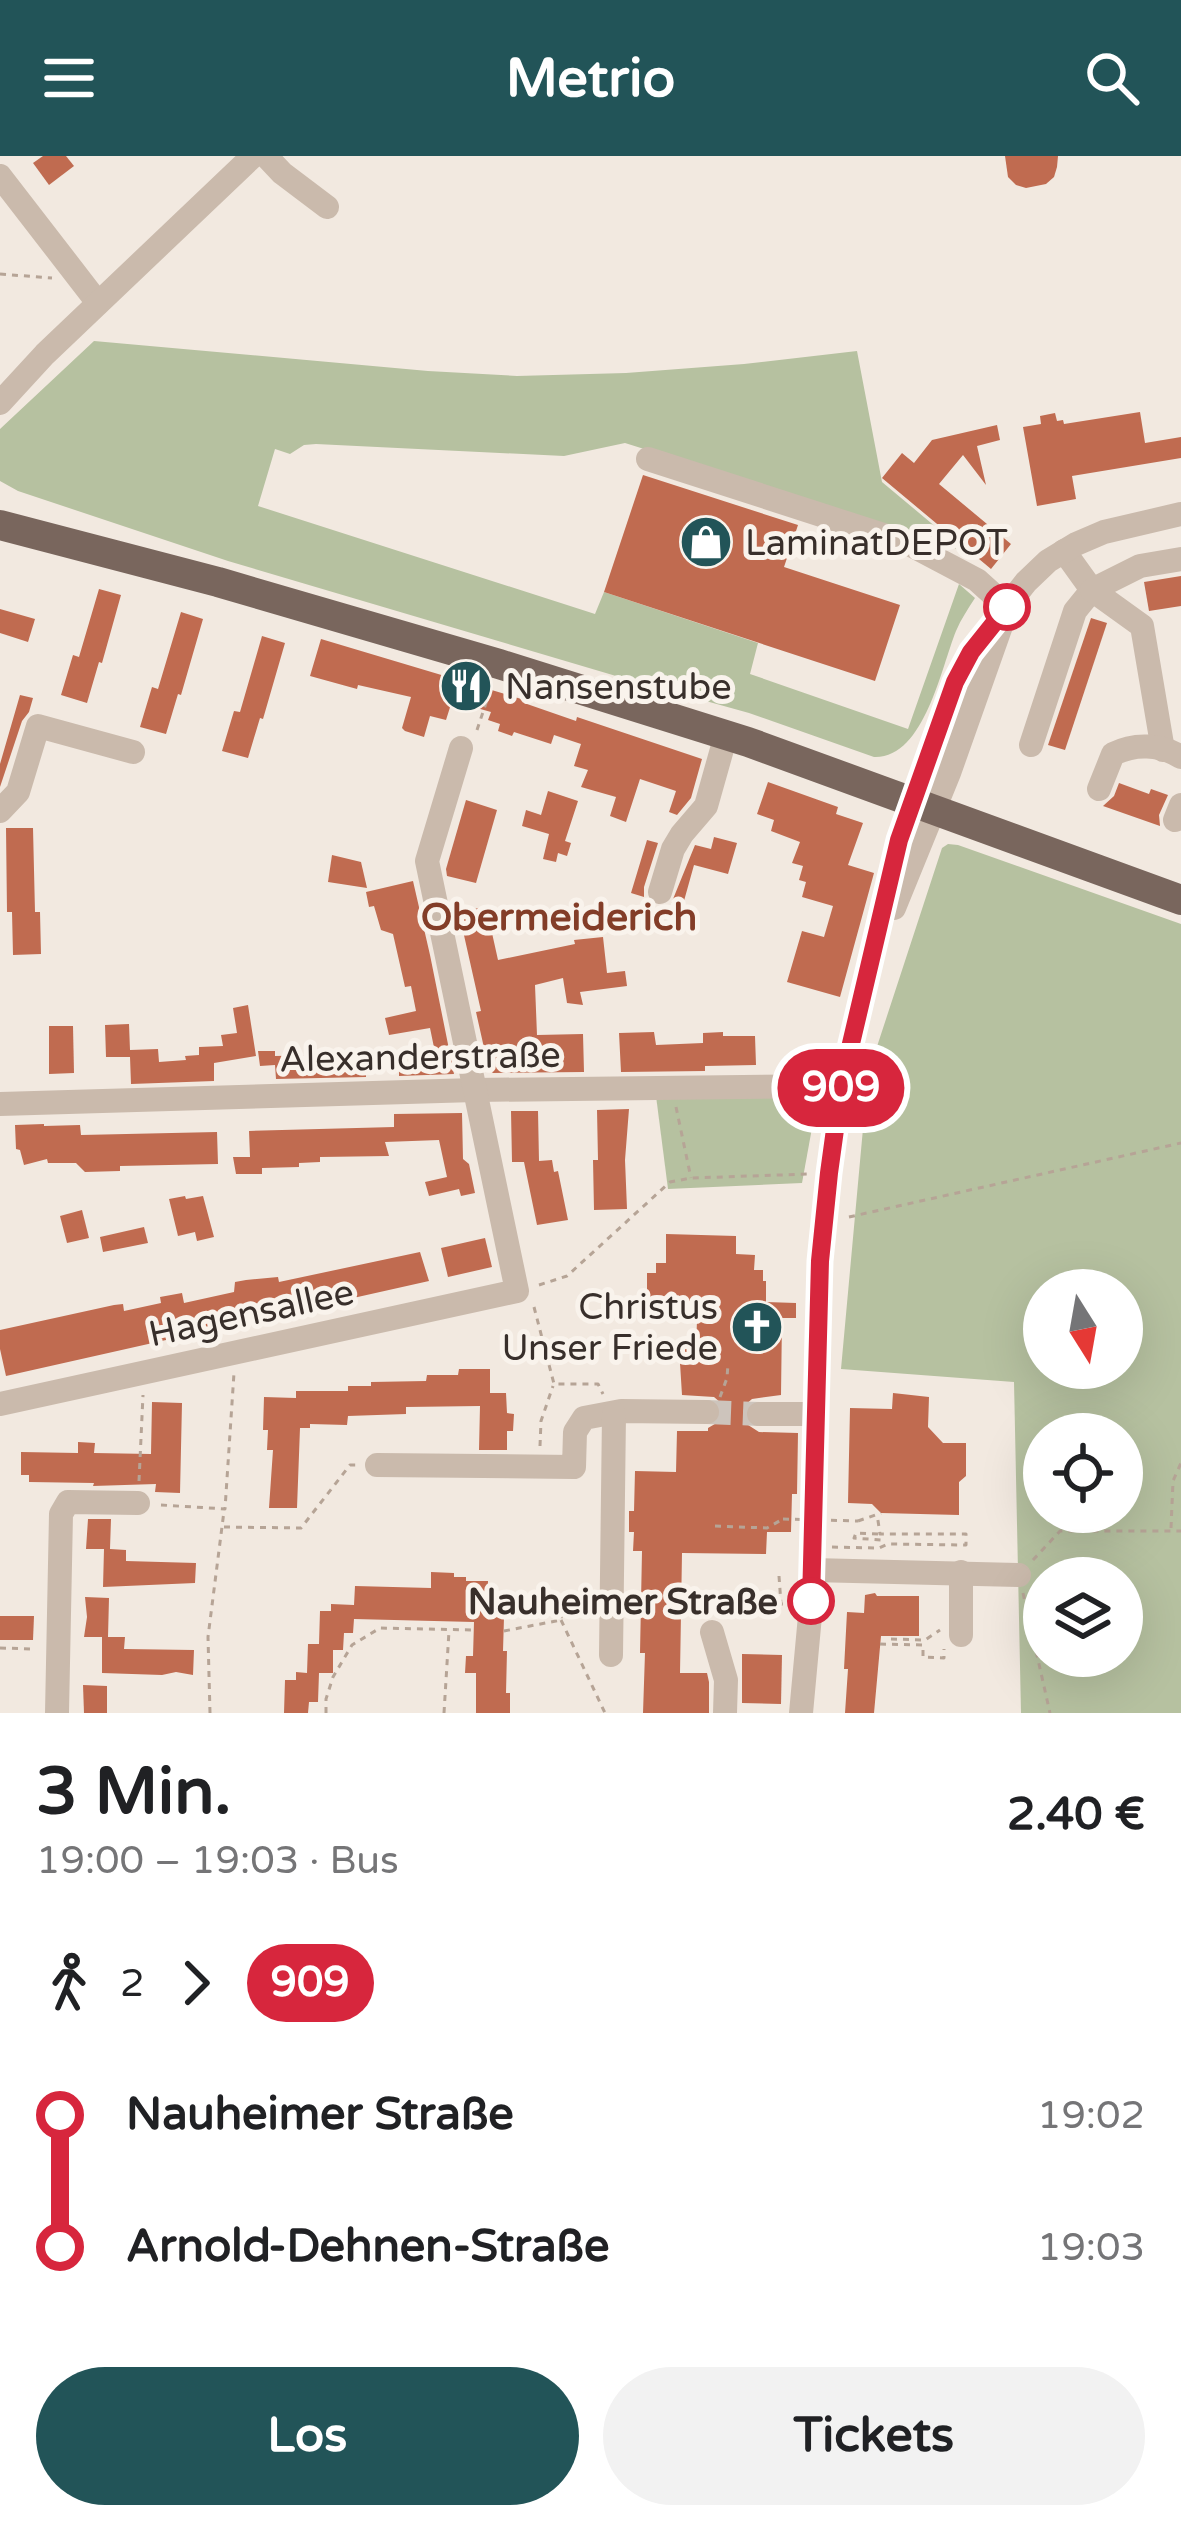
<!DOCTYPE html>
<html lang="de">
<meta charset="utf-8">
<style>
body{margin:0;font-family:"Varela Round",sans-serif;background:#f2f2f2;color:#202124;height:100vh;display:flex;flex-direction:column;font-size:45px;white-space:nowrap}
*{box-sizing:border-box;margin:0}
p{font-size:39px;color:#757577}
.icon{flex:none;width:66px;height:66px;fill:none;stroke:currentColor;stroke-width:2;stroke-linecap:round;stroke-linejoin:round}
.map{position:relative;height:1557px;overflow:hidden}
.drawer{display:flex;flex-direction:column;background:#fff;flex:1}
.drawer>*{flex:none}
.badge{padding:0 24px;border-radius:39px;font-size:42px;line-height:78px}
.needle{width:78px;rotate:169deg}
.buttons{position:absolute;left:1023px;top:1113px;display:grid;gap:24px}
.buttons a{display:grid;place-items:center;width:120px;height:120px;border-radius:50%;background:#fff;box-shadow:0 12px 48px #0002;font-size:60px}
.map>.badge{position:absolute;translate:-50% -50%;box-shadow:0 0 0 6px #fff}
.legs{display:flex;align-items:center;gap:18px;height:132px;padding:0 36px;font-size:39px}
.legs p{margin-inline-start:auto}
.summary{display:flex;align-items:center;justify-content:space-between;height:204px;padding:0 36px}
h1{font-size:66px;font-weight:700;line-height:90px}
.primary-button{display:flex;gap:24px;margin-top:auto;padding:24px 36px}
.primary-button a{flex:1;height:138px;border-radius:72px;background:#225458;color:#fff;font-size:48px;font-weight:700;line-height:138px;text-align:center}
.primary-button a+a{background:#f2f2f2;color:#202124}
ul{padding:0 36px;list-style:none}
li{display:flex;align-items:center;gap:42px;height:132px;font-size:45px}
li i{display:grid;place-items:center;width:18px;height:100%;margin:0 15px;background:currentColor}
li i::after{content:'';width:30px;height:30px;margin:-15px;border:9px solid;border-radius:50%;background:#fff}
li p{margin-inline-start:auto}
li:first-child i{background:linear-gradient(#0000 50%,currentColor 0)}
li:last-child i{background:linear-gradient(currentColor 50%,#0000 0)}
header{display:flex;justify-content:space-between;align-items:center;height:156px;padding:0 36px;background:#225458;color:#fff;font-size:54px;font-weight:700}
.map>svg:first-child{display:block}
</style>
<header><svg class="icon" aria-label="menu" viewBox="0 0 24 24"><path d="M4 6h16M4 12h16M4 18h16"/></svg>Metrio<svg class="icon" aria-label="search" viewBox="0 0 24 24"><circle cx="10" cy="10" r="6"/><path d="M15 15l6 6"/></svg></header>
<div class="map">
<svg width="1181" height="1557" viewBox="0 0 1181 1557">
<rect width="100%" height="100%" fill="#f2e9e0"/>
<g fill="#b6c1a0" fill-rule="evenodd">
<path d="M94,185l334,30 89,5 109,-3 118,-9 113,-13 25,131 91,76 -24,-13 -324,-102 -61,13 -248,-12 -12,1 -14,9 -15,-5 -17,57 337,108 9,-22 154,51 -8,31 158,55 51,-145 16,14c-7,11 -14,21 -19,33 -15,37 -32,128 -82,126l-125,-44 -133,-37 -388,-115 -210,-70 -18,-10v-52z"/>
<path d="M948,688l10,1 223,79v789h-160l-7,-331 -173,-13 27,-295 74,-226zM1044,1134h78v78h-78zM1044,1278h78v78h-78zM1044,1422h78v78h-78z"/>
<path d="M818,939l-16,88 -134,6 -12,-93z"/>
</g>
<g fill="#c06b50">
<path d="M43,0h23l8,10 -25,19 -16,-22z"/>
<path d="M1005,0h53l-1,11 -3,10 -8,7 -20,4 -10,-3 -8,-8z"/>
<path d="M1140,256l5,31 36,-6v21l-109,18 4,23 -39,7 -14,-79 18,-3 -1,-8 15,-3 2,8 6,-1 1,4z"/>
<path d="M997,269l3,15 -23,6 9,39 -23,-30 -24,29 72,60 -20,25 -109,-91 20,-25 12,10 18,-23z"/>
<path d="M643,319l155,50 -14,42 116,38 -25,76 -271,-89z"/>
<path d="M1181,420v30l-32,5 -5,-29z"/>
<path d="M99,433l22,6 -19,68 -3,-1 -12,41 -26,-8 12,-40 6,2z"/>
<path d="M0,453l35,10 -7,23 -28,-9z"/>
<path d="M181,456l22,7 -22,76 -3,-1 -12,40 -26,-7 12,-40 6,2z"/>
<path d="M1091,462l16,5 -42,127 -17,-5z"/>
<path d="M262,480l23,7 -22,76 -3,-1 -12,40 -26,-7 12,-40 6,1z"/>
<path d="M321,483l207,62 -1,3 49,17 1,-4 125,42 -11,39 -14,17 -8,-3 7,-21 -36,-12 -14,43 -16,-6 6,-19 -35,-10 7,-17 -14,-4 7,-22 -27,-9 -3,9 -37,-12 -2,4 -14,-5 2,-7 -12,-4 3,-8 -39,-11 -6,19 -16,-4 -6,21 -19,-6 -3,-3 9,-31 -53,-12 -1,4 -47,-13z"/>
<path d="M20,539l13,3 -4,14 -7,9 -22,66v-23z"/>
<path d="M768,626l70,25 -2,7 27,9 -15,42 26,8 -34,124 -53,-15 15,-51 22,6 9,-31 -31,-9 4,-15 -7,-2 4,-14 -11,-3 8,-21 -29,-11 3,-11 -17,-6z"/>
<path d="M1119,627l30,11 2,-5 17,6 -9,20 1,11 -57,-20 11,-10z"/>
<path d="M548,635l30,10 -13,40 6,2 -4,13 -9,-3 -2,9 -13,-3 6,-25 -27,-8 4,-16 15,5z"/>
<path d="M466,644l31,10 -21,73 -29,-7 -1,-7z"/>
<path d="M6,672h27l2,84h5l1,42 -28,1 -1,-43h-5z"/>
<path d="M714,681l23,6 -9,31 -34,-9 -12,43 -11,-4 24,-59 16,4z"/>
<path d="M647,684l11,3 -14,44v10l-13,-4z"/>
<path d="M332,699l29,7 6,26 -39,-6z"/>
<path d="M413,725l17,74 24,119 -55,2v-14h38l-7,-34 -41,7 -4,-17 31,-7 -5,-25 -6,1 -12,-53 -12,-4 -7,-24 -5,1 -3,-15z"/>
<path d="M486,750l12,54 77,-16 -1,-4 29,-3 4,36 18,-2 2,15 -47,6 3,13 -16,-2 -4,-25 -28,7 2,50 46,-1 1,38 -91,1 -4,-3 -13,-58 5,-1 -22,-98z"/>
<path d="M248,849l8,51 -42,7v18l-83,3 -1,-27h-24l-1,-32 24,-1 1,26 28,-1 1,13 27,-2 -1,-4 14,-1v-8l24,-1 -2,-11 16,-2 -4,-25z"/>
<path d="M49,870h24l1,47 -25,1z"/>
<path d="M654,876l2,13 47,-2v-10l20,-1v4h32l1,29 -51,1v5l-84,1 -2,-39z"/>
<path d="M258,895h17v5l91,-2v23l-90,2 -1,-14 -15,1z"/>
<path d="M629,953l-4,51 2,49 -33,1 -1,-50h5l-1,-50z"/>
<path d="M511,955h27l1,50 13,-1 2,12 4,-1 10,49 -31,5 -13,-63h-12z"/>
<path d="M462,957l1,46 6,5 6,29 -14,3 -2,-7 -30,7 -4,-14 22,-5 -8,-37 -54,2 4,14 -69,1v5l-21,1v4l-37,1v6h-26l-3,-17h17l-1,-26 145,-4v-13z"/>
<path d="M44,968v2l36,-1 1,10 136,-3 1,32 -98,2v5l-35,1 -9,-9h-28l-1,-4 -23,6 -4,-15 -4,-1 -1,-24z"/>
<path d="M185,1040l1,3 17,-3 11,41 -17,4 -2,-9 -17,4 -9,-37z"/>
<path d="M82,1054l7,28 -22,5 -7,-27z"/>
<path d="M144,1071l4,16 -45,9 -3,-15z"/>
<path d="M666,1078l70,2v18l19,1 -1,15h9v11h3v21l30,1v15h-14l-1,77 -29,4 -7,6 -2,8 2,10 14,9 39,1 -1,61h-5l-1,38h-24l-1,22 -84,-1 -2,120h27l2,9v31h-66l2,-60h-5l2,-102h-9l1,-19h-5v-21h5l1,-40 41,1 1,-41h31v-3l12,-7 3,-8 -2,-10 -7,-6 -32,-2 -3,-48 17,1 1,-28 -31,-1v-14l-19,-1v-31h9v-10h10z"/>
<path d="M485,1082l7,29 -44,10 -7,-29z"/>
<path d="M420,1096l9,29 -423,95 -6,-27v-19l114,-25 9,-1 1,7 37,-8 -1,-6 22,-4 2,10 50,-11 1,-10 11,-2 32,-3 1,5z"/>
<path d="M459,1213h31v24h16l1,20 7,1 -1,17h-6v19h-28l1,-44 -74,1v7l-58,2 -1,9 -37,-1v4h-10l-3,80h-28l4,-58h-6l1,-20h-5l1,-33 32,1v-7h52v-5h23v-4l55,-1 1,-6h31z"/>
<path d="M893,1237l36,4 -1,30 15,16h23v33l-7,6v33l-78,-2 -9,-9 -24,-1 2,-95 42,1z"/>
<path d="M152,1246l30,1 -2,90 -25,-1 1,-8 -63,2 1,-3 -65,-1v-7h-8v-23l57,1v-11l17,1 -1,10 57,1z"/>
<path d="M88,1363h23l-1,30 16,1v11l70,2 -1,20 -92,4 1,-38h-18z"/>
<path d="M431,1416l23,1v4h12v4h22l-1,35 17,1 -1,34h4l-1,42h4v20h-34v-40h-11l1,-17h7l1,-34 -120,-3 -1,14h-9l-1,17h-10v23h-14l-1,29h-9l-1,11h-24l1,-33h11v-8l11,1 1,-29h11l1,-33h11v-7l23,1 1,-19 76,2z"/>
<path d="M875,1437l2,3h42v40h-38l-7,77h-29l3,-44h-4l3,-57 17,1 1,-18z"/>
<path d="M85,1441l24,1 -1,39h17l-1,12 70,1 -1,25 -17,-3 -14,3 -60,-2v-36h-18l3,-20z"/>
<path d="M0,1460h34l-1,24h-33z"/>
<path d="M742,1498l40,1 -1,49 -39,-1z"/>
<path d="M83,1529l24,1v27h-23z"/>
</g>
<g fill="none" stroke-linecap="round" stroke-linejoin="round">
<path stroke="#cdc4bc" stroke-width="24" stroke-dasharray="24 12" stroke-linecap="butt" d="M707,1256l52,2"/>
<g stroke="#b6a496" stroke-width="3" stroke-dasharray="6 6" stroke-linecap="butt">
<path d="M0,118l52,4"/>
<path d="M477,574l14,-42"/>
<path d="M676,951l15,71"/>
<path d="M849,1061l332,-74"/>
<path d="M539,1129l28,-9 103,-94 21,-4 118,-4"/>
<path d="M534,1151l20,77h44l5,10"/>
<path d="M720,1241l7,-19 1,-14"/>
<path d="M540,1290l1,-25 12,-35"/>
<path d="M139,1325l4,-86"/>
<path d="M161,1349l64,4 9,-136"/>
<path d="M858,1365l23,-8"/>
<path d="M715,1370l52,2 16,-9"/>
<path d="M224,1371l77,1 49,-63h8"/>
<path d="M1171,1372l2,-47 8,-18"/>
<path d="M878,1378l-22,-1 -2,5 27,2 4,3"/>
<path d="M832,1391l47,1 9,-4 78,1v-11h-86l-3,-20"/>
<path d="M1033,1404l27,-29h121"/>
<path d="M779,1420l2,28h10"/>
<path d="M1023,1437l27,120"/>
<path d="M561,1464l44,93"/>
<path d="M504,1475l57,-11 1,-17"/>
<path d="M891,1483l34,1 15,-10"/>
<path d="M880,1488l43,1v12l21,1v-9"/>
<path d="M0,1492l34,1"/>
<path d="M210,1557l-2,-76 16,-126"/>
<path d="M326,1557v-14l7,-22 19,-32 28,-17 94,2"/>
<path d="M444,1557l5,-82"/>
</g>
<g stroke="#cabaac" stroke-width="24">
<path d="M266,0l16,17 45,34"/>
<path d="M0,20l98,127"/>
<path d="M0,247l45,-49 208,-198"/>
<path d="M648,303l257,83 72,38 30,27"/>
<path d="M1031,589l44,-134 17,-21 -28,-39"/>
<path d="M1163,594l-21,-124 -50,-36 48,-24 41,-7"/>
<path d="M1099,633l14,-35c22,-11 47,-10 68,3"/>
<path d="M0,655l18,-19 20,-66 95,26"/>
<path d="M1175,664l6,-15"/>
<path d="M660,736l13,-43 9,-15 24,-28 20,-71"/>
<path d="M894,752l55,-135 52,-147"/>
<path d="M0,948l475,-14 366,-4"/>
<path d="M0,1248l517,-113 -90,-430 34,-113"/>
<path d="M759,1258h57"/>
<path d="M377,1309l197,2 1,-35 9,-14 37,-7 86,1"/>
<path d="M812,1414l207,5"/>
<path d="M712,1476l14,48 -1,33"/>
<path d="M961,1479v-63"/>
<path d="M611,1499l3,-241"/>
<path d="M57,1557l4,-199 7,-12 70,1"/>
<path d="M801,1557l10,-108 9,-344 9,-88 12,-87 58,-246 56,-158 16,-30 55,-70 22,-21 28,-17 28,-12 77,-18"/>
</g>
<path stroke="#79665d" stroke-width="30" d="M0,369l218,57 281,82 249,78 433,158"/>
<path stroke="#b6a496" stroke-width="3" stroke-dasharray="6 6" stroke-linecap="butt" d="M783,1363l75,2"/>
</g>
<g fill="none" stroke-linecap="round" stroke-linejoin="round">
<g stroke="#fff" stroke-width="27">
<path id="line-1" d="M811,1445l9,-340 9,-88 12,-87 58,-246 56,-158 16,-30 36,-45"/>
</g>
<use href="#line-1" stroke="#d7263d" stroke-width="18"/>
</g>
<defs>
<g id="shop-disc" transform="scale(2.7)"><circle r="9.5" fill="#225458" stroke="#f9f3ec"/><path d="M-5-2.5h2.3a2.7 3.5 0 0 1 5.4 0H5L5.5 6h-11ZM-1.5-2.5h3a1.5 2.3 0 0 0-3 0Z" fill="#fff"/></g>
<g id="restaurant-disc" transform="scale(2.7)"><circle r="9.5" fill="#225458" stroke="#f9f3ec"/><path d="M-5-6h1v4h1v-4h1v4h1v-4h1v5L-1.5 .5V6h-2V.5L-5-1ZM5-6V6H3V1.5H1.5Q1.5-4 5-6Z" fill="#fff"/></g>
<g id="church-disc" transform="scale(2.7)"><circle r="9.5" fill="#225458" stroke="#f9f3ec"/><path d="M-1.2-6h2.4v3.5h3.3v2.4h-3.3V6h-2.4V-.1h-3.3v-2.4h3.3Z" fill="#fff"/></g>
</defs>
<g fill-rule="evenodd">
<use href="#shop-disc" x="706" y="386"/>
<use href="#restaurant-disc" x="466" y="530"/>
<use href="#church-disc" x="757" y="1171"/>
</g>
<g fill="#fff" stroke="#d7263d" stroke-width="6">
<circle cx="1007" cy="451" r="21"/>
<circle cx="811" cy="1445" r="21"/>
</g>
<g text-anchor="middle" stroke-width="10" stroke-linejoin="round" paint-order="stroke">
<g font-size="36" fill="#382f2b" stroke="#f9f3ec" text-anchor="start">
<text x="745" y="399">LaminatDEPOT</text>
<text x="505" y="543">Nansenstube</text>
<text x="718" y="1163" text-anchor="end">Christus<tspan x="718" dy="41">Unser Friede</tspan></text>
</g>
<g font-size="36" fill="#382f2b" stroke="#f9f3ec">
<text transform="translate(420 900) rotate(-1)" y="13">Alexanderstraße</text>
<text transform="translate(251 1156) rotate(-12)" y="13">Hagensallee</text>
</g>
<g font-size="36" font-weight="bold" fill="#382f2b" stroke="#f9f3ec" text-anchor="end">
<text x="778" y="1458">Nauheimer Straße</text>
</g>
<g font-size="39" font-weight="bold" fill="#833d28" stroke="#f9f3ec">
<text x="559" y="774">Obermeiderich</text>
</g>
</g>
</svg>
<div class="buttons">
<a><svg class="needle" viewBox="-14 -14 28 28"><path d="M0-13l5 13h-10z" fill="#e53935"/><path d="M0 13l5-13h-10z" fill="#757577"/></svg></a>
<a><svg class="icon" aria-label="locate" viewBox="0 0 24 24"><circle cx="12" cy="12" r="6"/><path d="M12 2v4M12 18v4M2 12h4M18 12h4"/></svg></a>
<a><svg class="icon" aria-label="layers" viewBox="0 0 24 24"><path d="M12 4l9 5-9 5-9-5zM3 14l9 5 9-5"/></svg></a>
</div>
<b class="badge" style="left:841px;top:932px;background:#d7263d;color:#fff">909</b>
</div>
<section class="drawer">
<div class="summary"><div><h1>3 Min.</h1><p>19:00 – 19:03 · Bus</p></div><b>2.40 €</b></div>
<div class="legs"><svg class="icon" aria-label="walk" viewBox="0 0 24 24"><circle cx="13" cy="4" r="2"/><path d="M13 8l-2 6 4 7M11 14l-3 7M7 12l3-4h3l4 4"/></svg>2<svg class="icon" aria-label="forward" viewBox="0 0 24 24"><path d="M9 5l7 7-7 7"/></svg><b class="badge" style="background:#d7263d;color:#fff">909</b></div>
<ul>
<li><i style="color:#d7263d"></i><b>Nauheimer Straße</b><p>19:02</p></li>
<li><i style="color:#d7263d"></i><b>Arnold-Dehnen-Straße</b><p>19:03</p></li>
</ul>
<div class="primary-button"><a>Los</a><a>Tickets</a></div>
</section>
